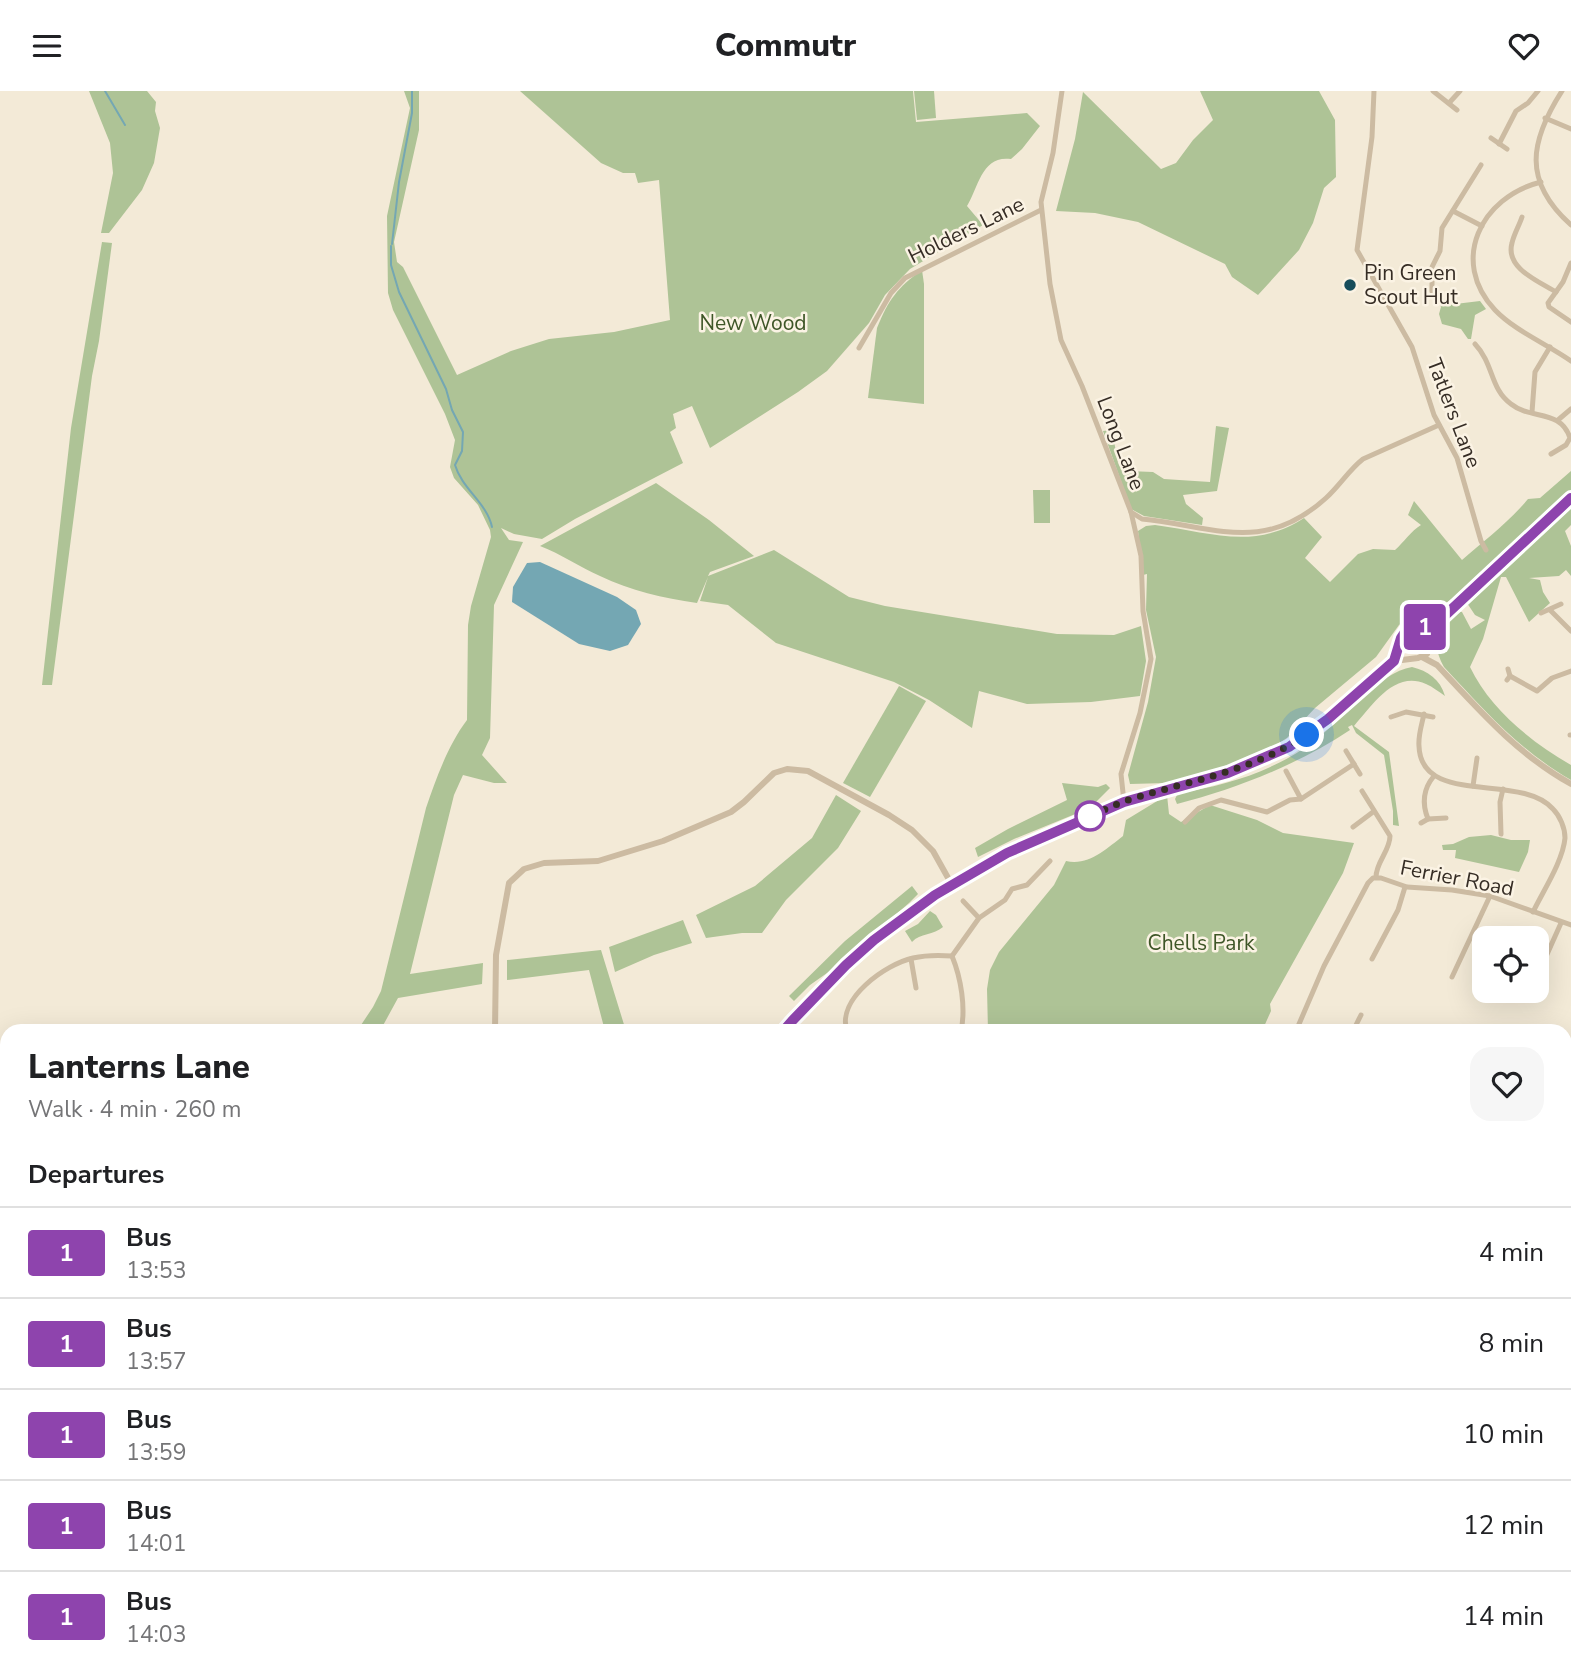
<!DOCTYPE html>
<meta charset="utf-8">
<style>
body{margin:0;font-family:"Nunito Sans",sans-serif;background:#f6f6f6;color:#202124;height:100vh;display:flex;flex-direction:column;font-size:26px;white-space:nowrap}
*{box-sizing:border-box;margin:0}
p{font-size:23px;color:#757577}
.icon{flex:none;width:38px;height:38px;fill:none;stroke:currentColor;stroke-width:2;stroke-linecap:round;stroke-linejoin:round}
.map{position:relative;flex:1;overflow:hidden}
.drawer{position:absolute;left:0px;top:933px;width:1572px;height:653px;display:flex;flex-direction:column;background:#fff;border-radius:21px 21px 0 0;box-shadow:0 7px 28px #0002}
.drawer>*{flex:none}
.badge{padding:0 14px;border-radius:5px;font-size:24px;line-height:46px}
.tools{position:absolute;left:1472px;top:835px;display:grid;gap:14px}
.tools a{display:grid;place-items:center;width:77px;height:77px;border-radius:14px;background:#fff;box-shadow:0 7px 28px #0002;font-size:35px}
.you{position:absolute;width:35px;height:35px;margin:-18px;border:5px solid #fff;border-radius:50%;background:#1a73e8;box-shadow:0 0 0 10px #1a73e833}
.map>.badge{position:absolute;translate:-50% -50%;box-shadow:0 0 0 4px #fff}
h2{padding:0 28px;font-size:26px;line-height:63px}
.round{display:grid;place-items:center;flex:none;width:74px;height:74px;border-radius:21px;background:#f6f6f6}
.head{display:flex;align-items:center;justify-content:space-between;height:119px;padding:0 28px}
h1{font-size:33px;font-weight:800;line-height:52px}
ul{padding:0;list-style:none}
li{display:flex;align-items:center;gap:21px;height:91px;padding:0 28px;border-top:2px solid #e0e0e0}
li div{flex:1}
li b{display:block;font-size:26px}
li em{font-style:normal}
li .badge{min-width:77px;font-weight:700;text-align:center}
header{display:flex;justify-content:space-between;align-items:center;height:91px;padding:0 28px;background:#fff;font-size:32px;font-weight:800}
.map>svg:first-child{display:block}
</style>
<header><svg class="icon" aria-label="menu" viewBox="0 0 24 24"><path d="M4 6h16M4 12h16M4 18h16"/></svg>Commutr<svg class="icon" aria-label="heart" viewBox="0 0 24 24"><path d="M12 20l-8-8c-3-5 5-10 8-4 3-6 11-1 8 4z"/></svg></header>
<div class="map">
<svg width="1571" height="1584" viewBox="0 0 1571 1584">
<rect width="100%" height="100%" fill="#f3ead7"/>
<g fill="#aec396">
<path d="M89,0h58l9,11 -1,9 5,17 -6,35 -12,27 -33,43h-8l12,-60 -3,-30z"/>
<path d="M404,0h15v39l-25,112 3,20 6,5 54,108 54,-24 38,-12 65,-7 56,-12 -11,-140 -21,3 -3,-10h-12l-22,-10 -81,-72h393l3,31 111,-9 13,13 -18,23 -11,10c-29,-4 -32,27 -44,47l16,19 -73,44 -25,26 -16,28 -42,48 -29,21 -88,56 -18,-42 -19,8 3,14 -6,4 13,31 -108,56 -33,20 -28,-5 -13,-6 8,12 14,2 -29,63 -4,133 -8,17 25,28h-13l-31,-8 -9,20 -44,179 73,-11 -1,21 -84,14 -18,33h-23l16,-24 8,-16 45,-183c10,-29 22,-63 41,-88l1,-95 3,-19 20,-69 -1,-7 -12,-25 -24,-27 -4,-11 5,-27 -10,-26 -52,-104 -5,-17 -1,-77 23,-108z"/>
<path d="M914,0h20l2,27 -19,2z"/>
<path d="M1200,0h119l16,29 1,57 -12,11 -11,35 -14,27 -41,45 -26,-18 -7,-13 -87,-42 -43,-9 -39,-2 19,-72 8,-47 78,77 15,-6 17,-23 20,-20z"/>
<path d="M102,151l10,1 -13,98 -7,35 -40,309h-10l29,-257z"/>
<path d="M922,179l2,14v120l-56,-6 9,-70c11,-28 21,-41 45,-58z"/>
<path d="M1438,202l9,12 33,-4 6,8 -11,6 -4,24h-3l-7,-10 -19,-5 -3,-10 2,-7 -5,-12z"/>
<path d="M1216,335l13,2 -12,63 -34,4 3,9 17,14 -1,7 -58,-9 -13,-7 -28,-78 9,-1 6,33 10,8 25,1 11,7 46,3z"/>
<path d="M1571,380v23l-25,23 -2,-1 -4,9 -80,68 -28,20 -21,2 -12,10 -23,32 -61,51 -28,30 -16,10 -51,24 -53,11 -37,1 -2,-9 20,-73 8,-45 -10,-47 1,-36 -4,1 -5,-44 8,-5 9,-1c55,7 98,26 149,-7l18,19 -17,21 25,24 28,-28 15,-5 22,1c9,-8 16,-19 26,-25l-13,-10 6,-14 48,59c22,-19 47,-38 66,-61l12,-1z"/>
<path d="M656,392l53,37 45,36 -44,16 -2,4 66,-26 75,47 36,9 172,28 57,1 27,-9 5,35 -6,35 -49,6 -64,2 -48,-13 -7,37 -43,-28 -35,-18 -118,-39 -48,-38 -28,-4 8,-24 -11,26c-34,-5 -66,-12 -97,-27 -20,-9 -39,-22 -60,-30z"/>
<path d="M1033,399h17v33h-16z"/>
<path d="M1571,413v21l-6,6 6,15v30l-5,-6 -7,6 -30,2 11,2 3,12 7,11 -21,19 -23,-45h-5l-18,62 -13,28c20,42 61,75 101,98v15c-53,-31 -86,-69 -127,-113 -13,-23 -8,-39 11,-56l7,1 9,17 14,-9 -10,-5 -8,-12z"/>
<path d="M1412,576c16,4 28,12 33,29 -6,-4 -12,-9 -19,-12 -32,-14 -54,22 -72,42l35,26 10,74 -6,-1v-14l-9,-56 -28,-22 -4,-8 -4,2 2,3c-51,34 -114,59 -173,74l-2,-5 3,-6c47,-7 97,-22 136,-52 27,-20 65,-69 98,-74z"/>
<path d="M899,595l27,15 -56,96 -27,-14z"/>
<path d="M1062,692l36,4 8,-3 4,4 -20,20 -76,31 -36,18 -3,-9 33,-19 59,-29z"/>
<path d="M836,704l25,16 -23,37 -52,52 -24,33h-20l-36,5 -10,-23 59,-29 57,-48z"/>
<path d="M1167,704l2,19 12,8 29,-17 47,15 26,13 71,10 -11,30 -73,131 1,7 -9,20h-274l-1,-42 3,-19 9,-18 55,-67 12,-24c23,5 40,-12 57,-25l3,-16z"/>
<path d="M1491,744l20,5h19l-2,12 -9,20 -64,-14 1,-8h-13l-1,-5 11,-1 16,-7z"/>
<path d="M912,795l6,8 -9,9 -72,63 -27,19 -16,16 -5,-5 56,-55z"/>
<path d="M930,820l6,4 7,12c-9,8 -23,6 -31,15l-7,-11 13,-7z"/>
<path d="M683,829l9,23 -38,12 -39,17 -6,-25z"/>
<path d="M601,859l25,81h-21l-16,-61 -82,10v-20z"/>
<path d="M7,1442v136l298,1 -2,5h-303v-135z"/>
</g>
<path fill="#74a7b3" d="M540,471l77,35 19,13 5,14 -13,21 -18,6 -31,-7 -67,-42 1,-15 14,-24z"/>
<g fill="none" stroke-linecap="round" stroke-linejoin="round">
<g stroke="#74a7b3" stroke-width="2">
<path d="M105,0l20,34"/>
<path d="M392,153l7,-62 13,-69v-22"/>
<path d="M391,155v19l8,27 47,97 6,21 11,22 -1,19 -7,14c7,24 32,38 37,62"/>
</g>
<g stroke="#ccbba2" stroke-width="5">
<path d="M1062,0l-9,62 -12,49 9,82 11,56 21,46 49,126 11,7c72,7 121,36 184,-21 14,-13 23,-28 37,-39l76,-34"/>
<path d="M1374,0l-2,46 -15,113 55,97 22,68 23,43 24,83 5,9"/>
<path d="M1433,0l24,19"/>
<path d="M1562,0c-32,50 -40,90 9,134"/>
<path d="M1449,12l11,-12"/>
<path d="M1545,27l26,11"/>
<path d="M1491,47l16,11"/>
<path d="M1499,53l17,-33 12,-8 10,-12"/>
<path d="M1541,91c-60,15 -92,79 -46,128 20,21 52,34 76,51"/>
<path d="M1453,120l29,15"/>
<path d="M1522,126c-3,9 -8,17 -10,26 -7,25 26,38 44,49"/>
<path d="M1571,172l-8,19 -15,21 1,4 22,15"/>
<path d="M1432,200v-24l8,-16 2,-23 39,-63"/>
<path d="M1475,253c19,20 15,45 36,60 20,16 50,5 59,34l-4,7 -15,9"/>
<path d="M859,257l32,-55 14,-15 136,-68"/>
<path d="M1532,321l3,-40 15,-25"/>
<path d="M1558,329l13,-11"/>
<path d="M1550,519l21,21"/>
<path d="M1541,522l20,-9"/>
<path d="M1510,585l27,15 15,-13 19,-7"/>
<path d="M1507,589l3,-4 -2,-7"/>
<path d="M1424,623c-2,10 -6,21 -5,32 2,61 101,26 134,63 7,7 12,19 12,29 -2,23 -22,53 -32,74"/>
<path d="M1391,626l15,-5 27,5"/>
<path d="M1570,644h1"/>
<path d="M1346,660l14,23"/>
<path d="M1286,680l15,28"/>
<path d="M1473,695l4,-28"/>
<path d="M1362,700l28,45c0,15 -14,26 -14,41"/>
<path d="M1124,711l-3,-28 19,-61 11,-54 -8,-48 -2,-55 -10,-44"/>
<path d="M1428,728l18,-1"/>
<path d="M1185,731l14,-14 22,-8 46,12 23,-12 11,-1 53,-35"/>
<path d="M1421,732l7,-4c-6,-15 -5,-30 6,-43"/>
<path d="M1353,736l20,-15"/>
<path d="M1501,743l-1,-32 3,-13"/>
<path d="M963,810l16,17"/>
<path d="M952,865l27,-38 26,-18 7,-11 15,-4 23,-24"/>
<path d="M952,865c9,22 14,52 9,75"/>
<path d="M911,868l5,29"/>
<path d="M1372,868l26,-49 7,-23"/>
<path d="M1452,886l38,-81"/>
<path d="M1536,888l25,-56"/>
<path d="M1529,906l2,-6"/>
<path d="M847,940c-11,-32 39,-67 66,-73 13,-3 26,-3 39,-2"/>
<path d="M903,940v-4"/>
<path d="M1296,940l28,-65 44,-83 5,-5h8l26,9 45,3 38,6 81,29"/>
<path d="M1353,940l8,-16"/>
<path d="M1564,1035l7,5"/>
<path d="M1569,1199l1,-29"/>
<path d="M1564,1403l7,-1"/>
<path d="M388,1578l8,6"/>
<path d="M566,1578l3,6"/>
<path d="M1021,1578l4,6"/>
<path d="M1070,1578v6"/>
<path d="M1493,1578l1,6"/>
<path d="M473,1583l2,-5"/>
<path d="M681,1583l1,1"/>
<path d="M368,1584l2,-6"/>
<path d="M697,1584l4,-6"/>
<path d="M804,1584l2,-6"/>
<path d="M880,1584l1,-6"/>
</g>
<g stroke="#ccbba2" stroke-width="6">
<path d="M1422,566l15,8c42,45 80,89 134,119"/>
<path d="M1394,570l24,-3 9,-4 11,-32"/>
<path d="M495,940l1,-76 13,-72 15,-14 20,-6 54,-2 65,-20 68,-29 13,-10 30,-29 13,-4 21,2 81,44 23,15 21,21 19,34"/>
<path d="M784,940l62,-66 28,-25 61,-45 73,-42 116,-51 104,-29 61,-26 39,-28 66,-58 7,-23 6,-9 7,-2 8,1 16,-6 133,-124"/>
<path d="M1564,1009l7,-11"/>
<path d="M1563,1578v6"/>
<path d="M306,1584l2,-6"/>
<path d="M510,1584l3,-6"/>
<path d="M1401,1584l32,-6"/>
</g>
<g stroke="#a08a73" stroke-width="7">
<path d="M0,1209v2"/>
<path d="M0,1366l7,2"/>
<path d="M441,1578l6,6"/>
</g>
</g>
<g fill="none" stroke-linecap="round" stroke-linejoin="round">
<g stroke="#fff" stroke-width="16">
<path id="line" d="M787,940l-2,-2 7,-8 54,-56 28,-25 61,-45 72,-42 117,-51 104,-29 61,-26 39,-28 66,-58 7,-23 6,-9 7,-2 8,1 16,-6 133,-124"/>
</g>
<use href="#line" stroke="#8e44ad" stroke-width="10"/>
<path stroke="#362d25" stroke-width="7" stroke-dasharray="0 12.6" d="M1090,725l-4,2c13,-6 26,-12 39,-17 66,-21 122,-28 182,-66"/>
</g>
<circle fill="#174d5b" stroke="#fbf3e4" stroke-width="2.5" cx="1350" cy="194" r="7"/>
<circle fill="#fff" stroke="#8e44ad" stroke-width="3.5" cx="1090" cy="725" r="14"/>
<g text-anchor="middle" stroke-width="5" stroke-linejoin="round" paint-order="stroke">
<g font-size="21" fill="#362d25" stroke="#fbf3e4">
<text transform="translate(966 139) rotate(-26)" y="7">Holders Lane</text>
<text transform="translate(1454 322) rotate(69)" y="7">Tatlers Lane</text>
<text transform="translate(1121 352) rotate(69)" y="7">Long Lane</text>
<text transform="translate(1457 787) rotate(11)" y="7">Ferrier Road</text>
</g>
<g font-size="21" fill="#362d25" stroke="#fbf3e4" text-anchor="start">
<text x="1364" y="189">Pin Green<tspan x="1364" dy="24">Scout Hut</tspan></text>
</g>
<g font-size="21" fill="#3e5627" stroke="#fbf3e4">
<text x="753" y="239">New Wood</text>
<text x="1201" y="859">Chells Park</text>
</g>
</g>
</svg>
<div class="tools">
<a><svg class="icon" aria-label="locate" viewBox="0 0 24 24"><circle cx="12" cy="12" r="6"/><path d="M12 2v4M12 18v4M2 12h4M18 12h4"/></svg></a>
</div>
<div class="you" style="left:1307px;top:644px"></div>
<b class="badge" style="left:1425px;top:536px;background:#8e44ad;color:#fff">1</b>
<section class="drawer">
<div class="head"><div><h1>Lanterns Lane</h1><p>Walk · 4 min · 260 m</p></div><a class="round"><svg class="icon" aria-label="heart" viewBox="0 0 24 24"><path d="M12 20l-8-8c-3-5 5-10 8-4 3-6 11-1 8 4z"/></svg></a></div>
<h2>Departures</h2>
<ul>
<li><span class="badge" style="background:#8e44ad;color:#fff">1</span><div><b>Bus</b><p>13:53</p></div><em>4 min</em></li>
<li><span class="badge" style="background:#8e44ad;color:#fff">1</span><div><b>Bus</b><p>13:57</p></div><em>8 min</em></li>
<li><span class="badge" style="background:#8e44ad;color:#fff">1</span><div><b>Bus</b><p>13:59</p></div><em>10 min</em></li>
<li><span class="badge" style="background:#8e44ad;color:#fff">1</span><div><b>Bus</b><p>14:01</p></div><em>12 min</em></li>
<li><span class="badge" style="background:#8e44ad;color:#fff">1</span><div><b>Bus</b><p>14:03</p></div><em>14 min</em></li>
</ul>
</section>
</div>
